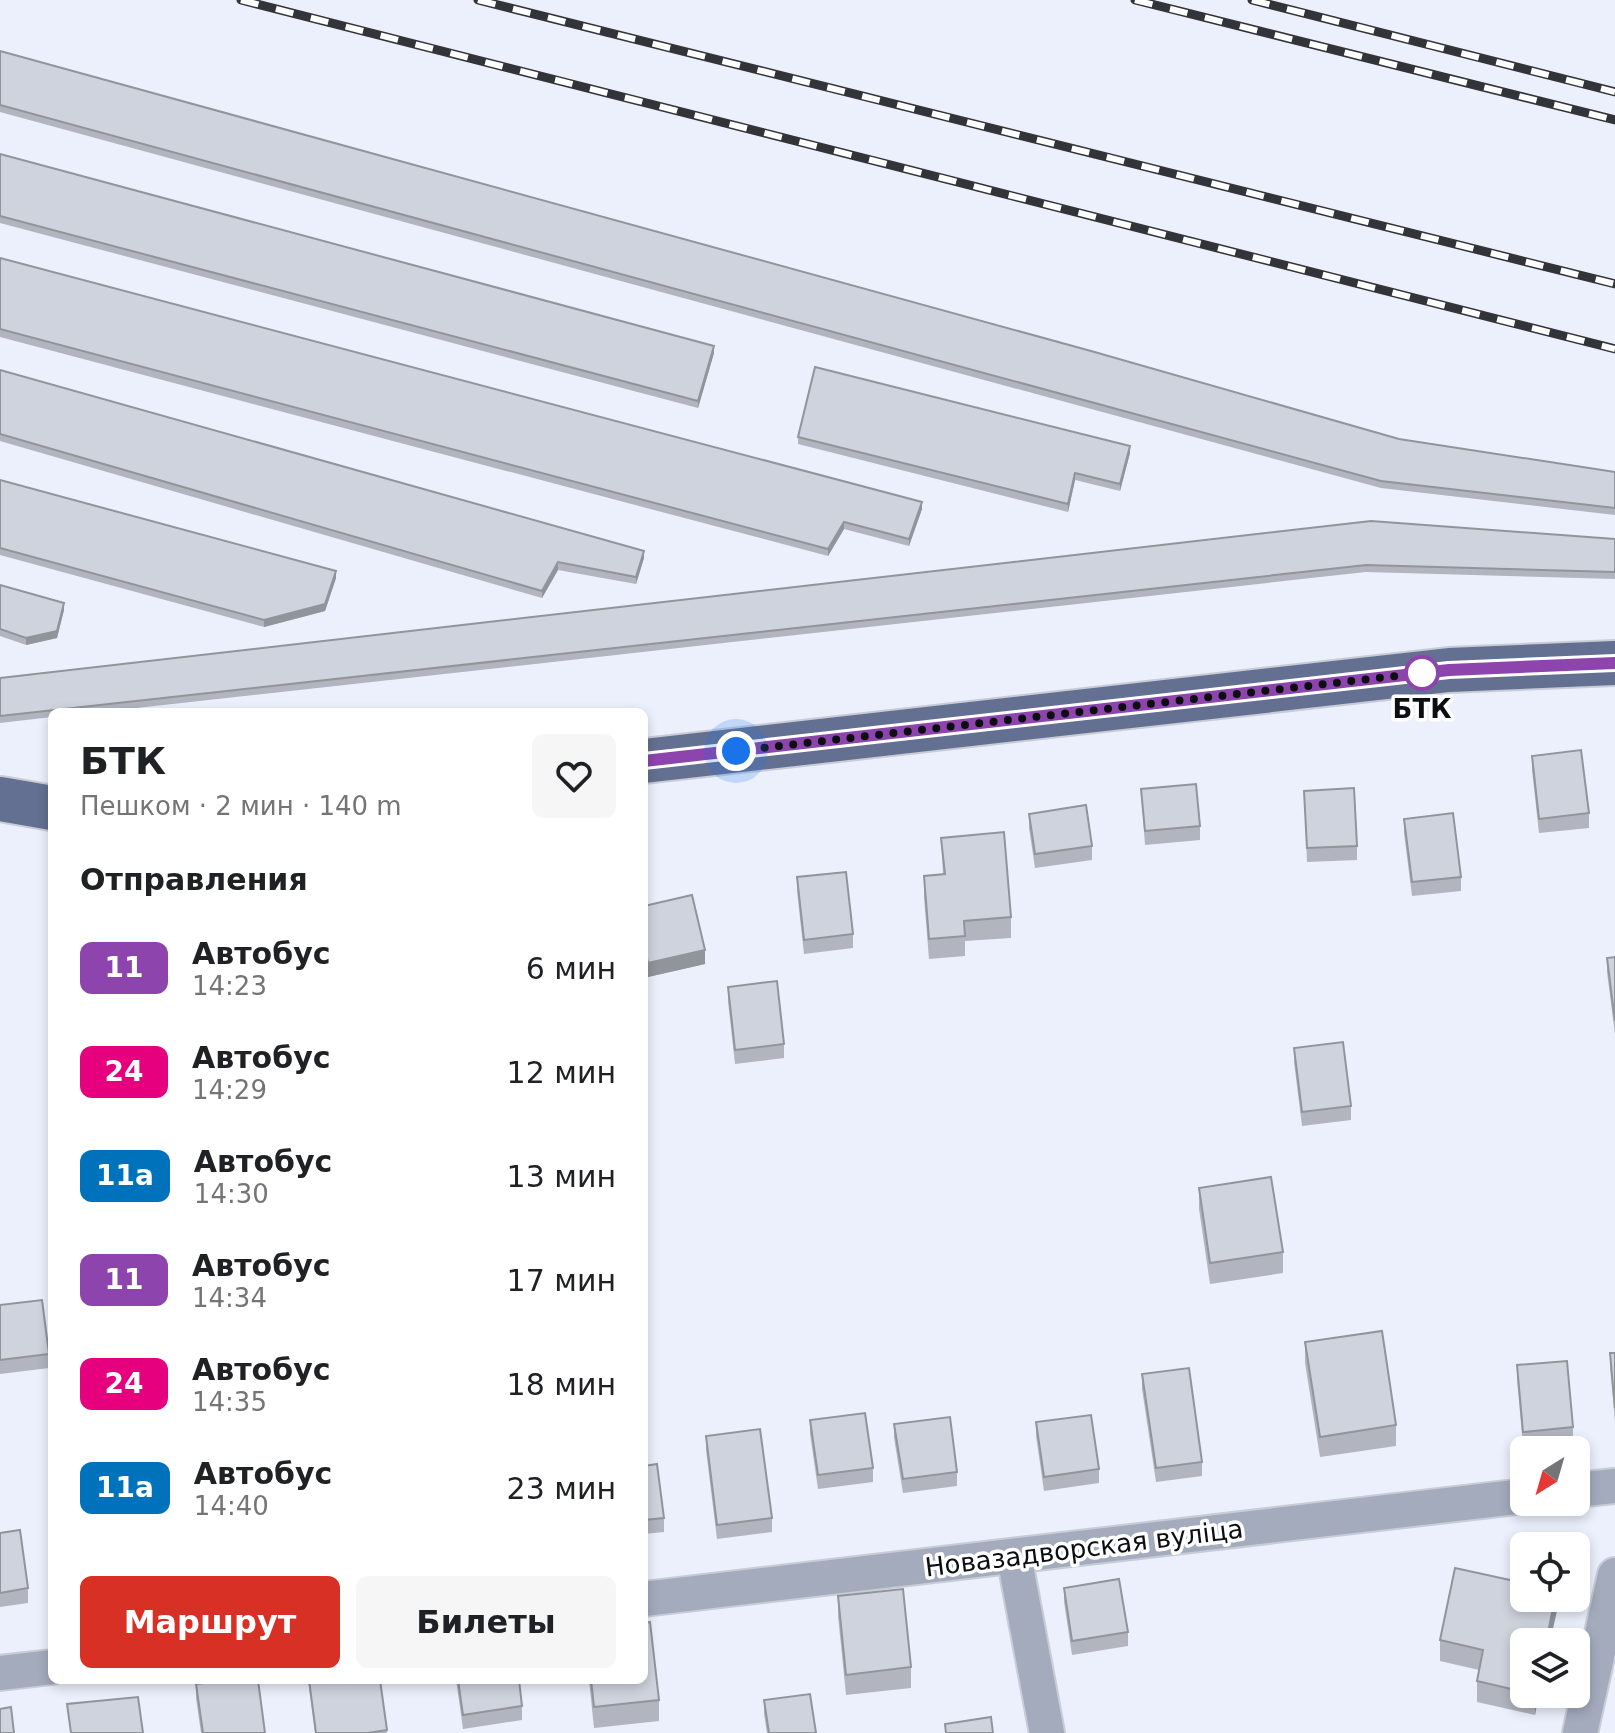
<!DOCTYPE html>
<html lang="ru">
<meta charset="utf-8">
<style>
body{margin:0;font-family:"DejaVu Sans",sans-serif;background:#f6f6f6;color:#202124;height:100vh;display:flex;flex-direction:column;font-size:30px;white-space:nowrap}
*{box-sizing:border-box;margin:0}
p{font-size:26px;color:#757577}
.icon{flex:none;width:44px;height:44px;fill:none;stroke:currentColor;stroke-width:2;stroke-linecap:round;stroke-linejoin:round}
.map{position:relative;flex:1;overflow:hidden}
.side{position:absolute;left:48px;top:708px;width:600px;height:976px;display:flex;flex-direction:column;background:#fff;border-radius:12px;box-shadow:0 4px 12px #0003}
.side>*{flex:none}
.badge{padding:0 16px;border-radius:12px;font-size:28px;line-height:52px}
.needle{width:52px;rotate:217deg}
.controls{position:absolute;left:1510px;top:1436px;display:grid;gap:16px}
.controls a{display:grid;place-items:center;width:80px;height:80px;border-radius:12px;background:#fff;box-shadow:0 4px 12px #0003;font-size:40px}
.you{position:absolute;width:40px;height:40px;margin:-20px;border:6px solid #fff;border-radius:50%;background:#1a73e8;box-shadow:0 0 0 12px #1a73e833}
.map>.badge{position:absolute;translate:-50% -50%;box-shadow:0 0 0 4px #fff}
h2{padding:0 32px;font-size:30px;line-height:72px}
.round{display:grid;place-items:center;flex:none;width:84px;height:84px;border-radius:12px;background:#f6f6f6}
.overview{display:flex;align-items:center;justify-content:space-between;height:136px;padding:0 32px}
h1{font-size:38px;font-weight:700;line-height:60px}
.cta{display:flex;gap:16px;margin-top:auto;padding:16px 32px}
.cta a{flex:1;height:92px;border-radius:12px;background:#d93025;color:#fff;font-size:32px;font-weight:700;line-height:92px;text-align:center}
.cta a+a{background:#f6f6f6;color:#202124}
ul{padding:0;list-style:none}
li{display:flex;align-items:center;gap:24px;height:104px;padding:0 32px}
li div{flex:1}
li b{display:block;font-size:30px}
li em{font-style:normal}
li .badge{min-width:88px;font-weight:700;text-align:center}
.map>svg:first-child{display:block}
</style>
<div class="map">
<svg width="1615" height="1733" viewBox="0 0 1615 1733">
<rect width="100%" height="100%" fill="#ecf0fc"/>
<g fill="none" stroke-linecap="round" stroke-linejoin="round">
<g stroke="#c8ccd7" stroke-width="38">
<g id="minor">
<path d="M1576,1490l39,-4"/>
<path d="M1014,1556l33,177"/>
<path d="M644,1599l880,-103"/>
<path d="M0,1673l52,-6"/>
<path d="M1580,1733l35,-158"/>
</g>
</g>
<g stroke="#c8ccd7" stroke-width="48">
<g id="major">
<path d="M644,761l805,-91 166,-7"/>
<path d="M0,799l52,9"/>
</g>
</g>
<use href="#minor" stroke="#a3abbd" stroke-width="34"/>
<use href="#major" stroke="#647091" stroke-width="44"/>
<g stroke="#333439" stroke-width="9">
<g id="rail">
<path d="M241,0l1374,349"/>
<path d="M478,0l1137,284"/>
<path d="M1135,0l480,120"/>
<path d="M1252,0l363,92"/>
</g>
</g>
<use href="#rail" stroke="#fff" stroke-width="6" stroke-dasharray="18" stroke-linecap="butt"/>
</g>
<g fill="#b2b5bf">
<path d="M0,51l1399,388 216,33v43l-234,-27 -1381,-376z"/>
<path d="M0,154l714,199 -16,55 -698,-185z"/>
<path d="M0,258l922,251 -13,37 -65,-17 -16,27 -828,-219z"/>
<path d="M0,370l644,188 -8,26 -78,-14 -16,28 -542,-157z"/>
<path d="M798,437l332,16 -10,38 -45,-11 -7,32 -270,-68z"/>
<path d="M0,480l336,98 -11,33 -61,16 -264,-72z"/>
<path d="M1615,539v40l-249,-7 -1266,140h-48v5l-52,6v-45z"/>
<path d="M0,585l64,25 -7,28 -31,7 -26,-9z"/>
<path d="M1532,756l57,57v15l-50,5 -7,-63z"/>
<path d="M1141,789l59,37v14l-55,5z"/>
<path d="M1304,791l53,55v14l-50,2z"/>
<path d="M1029,814l63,32v14l-57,8 -6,-40z"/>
<path d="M1404,819l57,58v14l-49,5 -8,-63z"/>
<path d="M941,838l70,79v21l-46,3v15l-36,3 -5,-62v-21l19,-2z"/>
<path d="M797,877l56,57v14l-49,6 -7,-63z"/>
<path d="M644,906l61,58 -57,13 -4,-18z"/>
<path d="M1615,957v78l-8,-63v-14z"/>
<path d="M728,987l56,57v14l-49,6 -7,-63z"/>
<path d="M1294,1048l57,58v14l-49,6 -8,-64z"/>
<path d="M1199,1188l84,64v21l-73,11 -11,-75z"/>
<path d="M0,1305l49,49v14l-49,6z"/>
<path d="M1305,1342l91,83v21l-76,11 -15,-94z"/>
<path d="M1610,1353h5v69l-5,-55z"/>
<path d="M1517,1365l56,62v14l-50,5 -6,-67z"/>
<path d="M1142,1374l60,88v14l-46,6 -14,-93z"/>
<path d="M810,1420l63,48v14l-55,7 -8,-55z"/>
<path d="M1036,1422l63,47v14l-55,8 -8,-55z"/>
<path d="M894,1424l63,48v14l-54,7 -9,-55z"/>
<path d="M706,1436l66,82v14l-55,7 -11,-89z"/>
<path d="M644,1466l20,52v14l-20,2z"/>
<path d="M0,1533l28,55v15l-28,4z"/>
<path d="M1064,1588l64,44v14l-56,9 -8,-53z"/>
<path d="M838,1596l73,71v21l-65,7 -8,-79z"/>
<path d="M1557,1598v13l-33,31v52h15l-4,21 -58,-13v-21l2,-11 -39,-9v-21z"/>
<path d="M308,1680h72l7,53h-72z"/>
<path d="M456,1680h63l3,26v14l-59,9z"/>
<path d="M589,1680h55l15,20v21l-65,7z"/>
<path d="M196,1684l69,49h-64l-5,-35z"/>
<path d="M764,1700l52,33h-49l-3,-19z"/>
</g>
<g fill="#91949b">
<path d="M714,346v7l-16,55v-7z"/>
<path d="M1130,446v7l-10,38v-7z"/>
<path d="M1075,473v7l-7,32v-8z"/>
<path d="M922,502v7l-13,37v-7z"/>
<path d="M844,522v7l-16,27v-7z"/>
<path d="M644,551v7l-8,26v-7z"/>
<path d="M558,562v8l-16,28v-7z"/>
<path d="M336,571v7l-11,33 -61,16v-7z"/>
<path d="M64,603v7l-7,28 -31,7v-7z"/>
<path d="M705,950v14l-57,13v-14z"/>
<path d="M1555,1598h2v13l-7,31h-4z"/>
<path d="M1535,1694h4l-4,21z"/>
</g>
<g fill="#cfd3de" stroke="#91949b" stroke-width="2">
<path d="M0,51l1091,300 308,88 216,33v36l-234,-27 -1381,-376z"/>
<path d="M0,154l714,192 -16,55 -698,-185z"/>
<path d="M0,258l922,244 -13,37 -65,-17 -16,27 -828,-220z"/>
<path d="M815,367l315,79 -10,38 -45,-11 -7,31 -270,-67z"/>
<path d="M0,370l644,181 -8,26 -78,-15 -16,29 -542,-157z"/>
<path d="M0,480l336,91 -11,33 -61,16 -264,-72z"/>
<path d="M1371,521l244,18v33l-249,-7 -1366,151v-38z"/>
<path d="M0,585l64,18 -7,28 -31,7 -26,-9z"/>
<path d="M1581,750l8,63 -50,6 -7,-63z"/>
<path d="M1196,784l4,42 -55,5 -4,-42z"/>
<path d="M1354,788l3,58 -50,2 -3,-57z"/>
<path d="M1086,805l6,41 -57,8 -6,-40z"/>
<path d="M1453,813l8,64 -49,5 -8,-63z"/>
<path d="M1004,832l7,85 -47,4 1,15 -36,3 -5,-63 21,-2 -4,-36z"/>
<path d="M846,872l7,62 -49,6 -7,-63z"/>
<path d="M692,895l13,55 -57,13 -4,-18v-39z"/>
<path d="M1615,957v64l-8,-63z"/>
<path d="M777,981l7,63 -49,6 -7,-63z"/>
<path d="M1343,1042l8,64 -49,6 -8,-64z"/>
<path d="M1271,1177l12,75 -73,11 -11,-75z"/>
<path d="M42,1300l7,54 -49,6v-55z"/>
<path d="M1382,1331l14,94 -76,12 -15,-95z"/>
<path d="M1610,1353h5v55z"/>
<path d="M1567,1361l6,66 -50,5 -6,-67z"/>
<path d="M1189,1368l13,94 -46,6 -14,-94z"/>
<path d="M865,1413l8,55 -55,7 -8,-55z"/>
<path d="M1091,1415l8,54 -55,8 -8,-55z"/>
<path d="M950,1417l7,55 -54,7 -9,-55z"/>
<path d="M760,1429l12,89 -55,7 -11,-89z"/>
<path d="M657,1464l7,54 -20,2v-54z"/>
<path d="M20,1530l8,58 -28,5v-60z"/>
<path d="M1455,1568l69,15v15h31l-9,44h-22v50l-47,-11 6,-31 -43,-10z"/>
<path d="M1119,1579l9,53 -56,9 -8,-53z"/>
<path d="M903,1589l8,78 -65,8 -8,-79z"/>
<path d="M650,1622l9,78 -65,7 -3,-27h53v-57z"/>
<path d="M224,1680h34l7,53h-62l-7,-49z"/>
<path d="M309,1680h71l7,50 -19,3h-52z"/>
<path d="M458,1680h61l3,26 -59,9z"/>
<path d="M810,1694l6,39h-47l-5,-33z"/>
<path d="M138,1697l5,36h-72l-4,-29z"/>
<path d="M11,1707l3,26h-14v-24z"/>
<path d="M991,1717l2,16h-47l-1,-9z"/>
</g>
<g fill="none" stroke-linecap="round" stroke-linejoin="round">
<g stroke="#fff" stroke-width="18">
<path id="line" d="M644,761l805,-91 166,-7"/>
</g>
<use href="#line" stroke="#8e44ad" stroke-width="12"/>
<path stroke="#0d0e12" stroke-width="8" stroke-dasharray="0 14.4" d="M736,751l686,-78"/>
</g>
<circle fill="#fff" stroke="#8e44ad" stroke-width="4" cx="1422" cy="673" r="16"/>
<g text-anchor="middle" stroke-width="7" stroke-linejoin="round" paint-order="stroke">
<g font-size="26" font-weight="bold" fill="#0d0e12" stroke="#fff">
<text x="1422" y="718">БТК</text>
</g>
<g font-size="26" fill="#0d0e12" stroke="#fff">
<text transform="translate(1084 1548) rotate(-7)" y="9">Новазадворская вуліца</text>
</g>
</g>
</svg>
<div class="controls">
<a><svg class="needle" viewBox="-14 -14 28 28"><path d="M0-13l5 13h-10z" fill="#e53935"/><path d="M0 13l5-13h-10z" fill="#757577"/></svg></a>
<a><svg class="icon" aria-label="locate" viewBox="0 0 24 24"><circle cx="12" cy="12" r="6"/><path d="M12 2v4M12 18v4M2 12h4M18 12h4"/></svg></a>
<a><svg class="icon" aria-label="layers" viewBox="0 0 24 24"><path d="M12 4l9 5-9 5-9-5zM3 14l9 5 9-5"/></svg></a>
</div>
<div class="you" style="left:736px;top:751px"></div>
<section class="side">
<div class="overview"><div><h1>БТК</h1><p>Пешком · 2 мин · 140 m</p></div><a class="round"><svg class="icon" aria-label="heart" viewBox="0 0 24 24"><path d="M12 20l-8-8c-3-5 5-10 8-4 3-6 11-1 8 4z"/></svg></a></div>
<h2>Отправления</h2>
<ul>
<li><span class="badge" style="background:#8e44ad;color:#fff">11</span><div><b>Автобус</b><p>14:23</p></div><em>6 мин</em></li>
<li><span class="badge" style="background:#e6007e;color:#fff">24</span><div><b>Автобус</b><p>14:29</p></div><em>12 мин</em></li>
<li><span class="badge" style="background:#0072bc;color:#fff">11а</span><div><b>Автобус</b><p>14:30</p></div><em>13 мин</em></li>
<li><span class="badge" style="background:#8e44ad;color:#fff">11</span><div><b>Автобус</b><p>14:34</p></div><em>17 мин</em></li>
<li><span class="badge" style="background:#e6007e;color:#fff">24</span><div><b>Автобус</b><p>14:35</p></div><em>18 мин</em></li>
<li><span class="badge" style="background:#0072bc;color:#fff">11а</span><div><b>Автобус</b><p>14:40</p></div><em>23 мин</em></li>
</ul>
<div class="cta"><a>Маршрут</a><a>Билеты</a></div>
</section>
</div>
